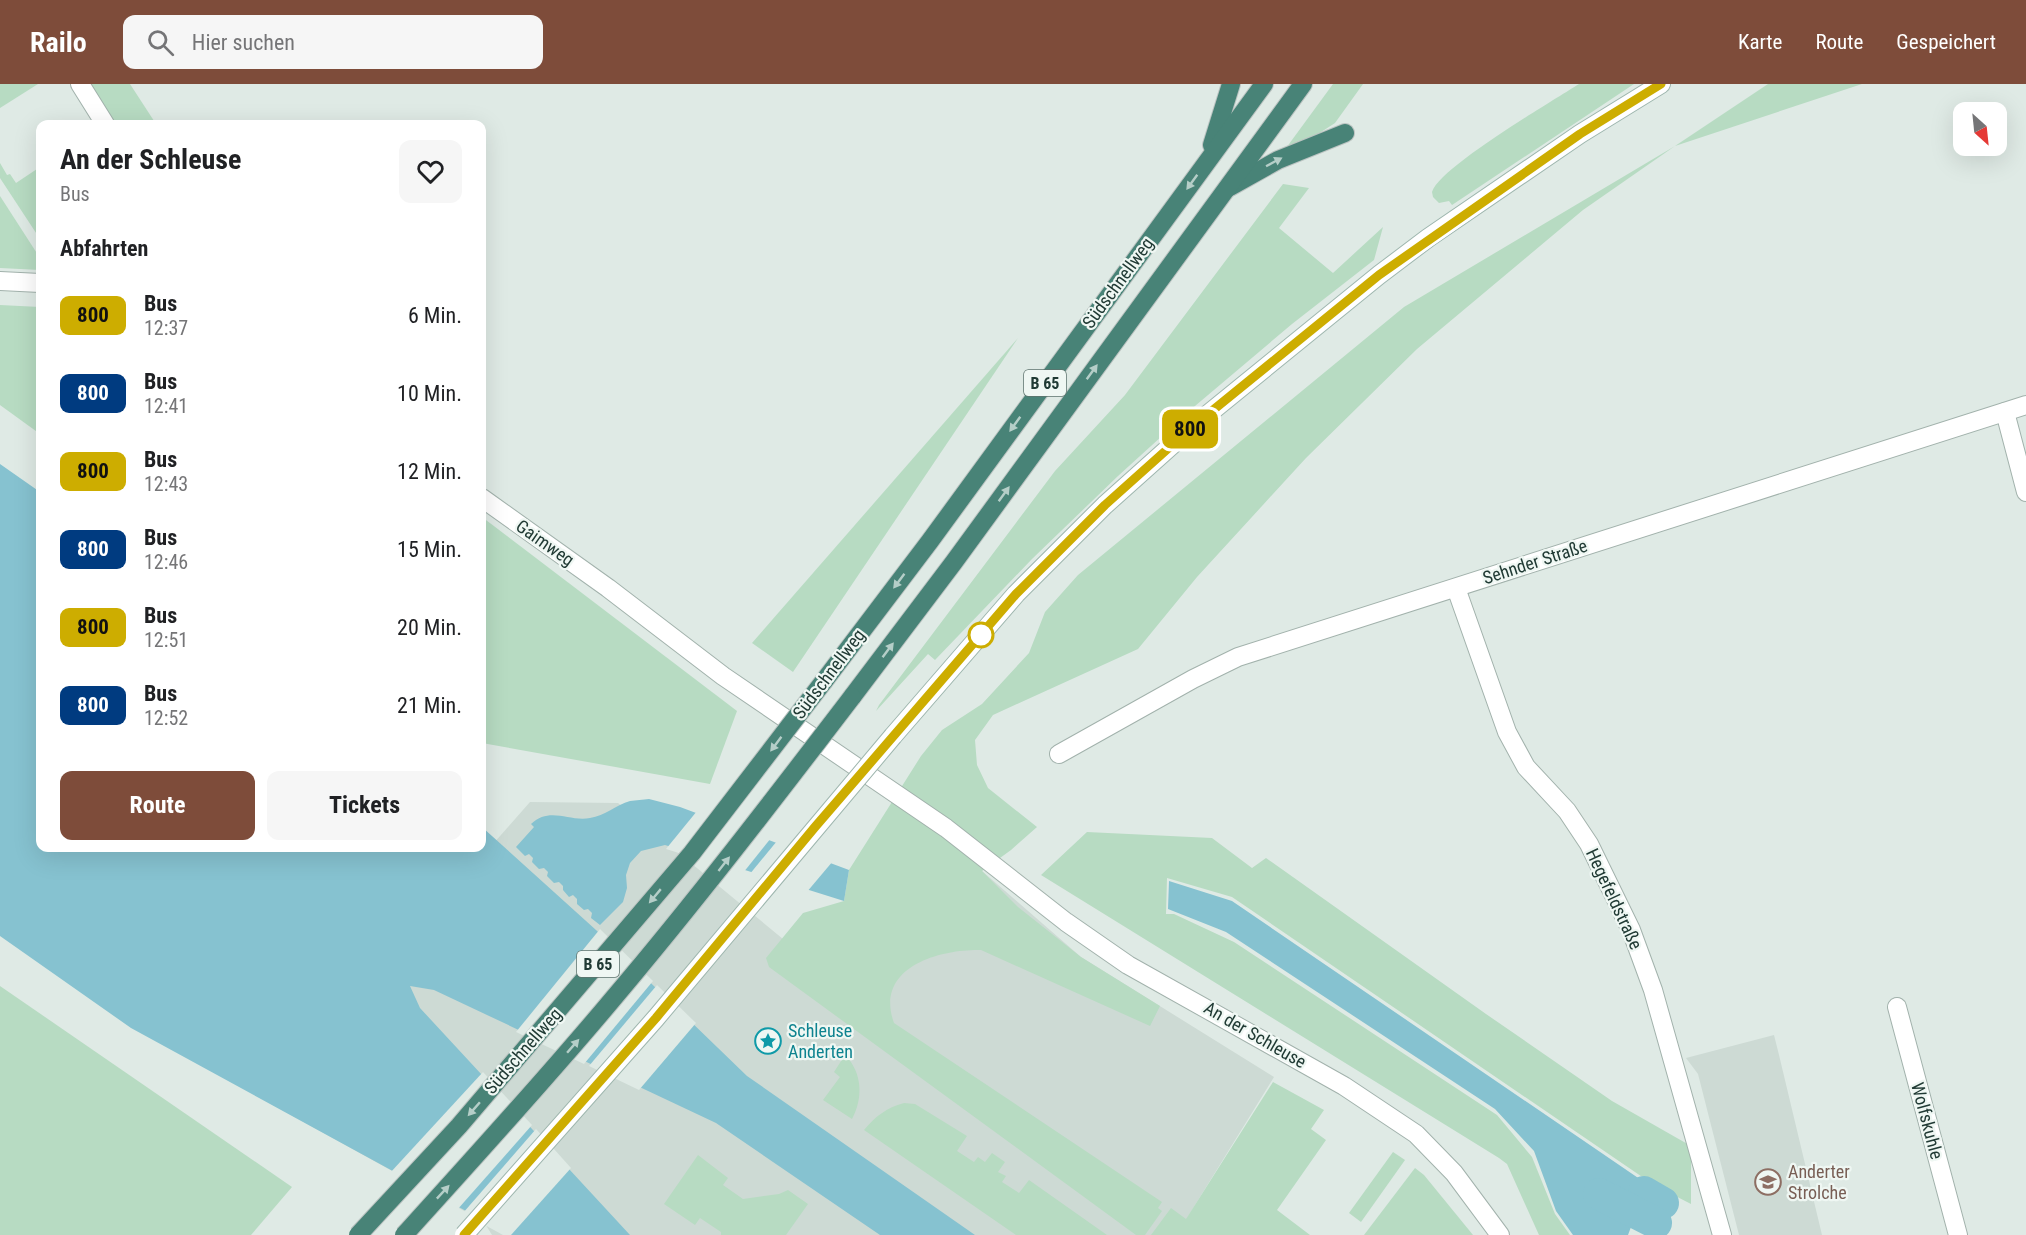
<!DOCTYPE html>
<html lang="de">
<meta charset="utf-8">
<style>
body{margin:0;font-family:"Roboto Condensed",sans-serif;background:#f6f6f6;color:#202124;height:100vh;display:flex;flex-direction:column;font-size:22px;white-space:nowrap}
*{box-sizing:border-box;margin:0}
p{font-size:20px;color:#757577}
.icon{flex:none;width:33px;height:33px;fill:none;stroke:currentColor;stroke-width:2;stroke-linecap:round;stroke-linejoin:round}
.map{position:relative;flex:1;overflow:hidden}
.side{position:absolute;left:36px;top:36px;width:450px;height:732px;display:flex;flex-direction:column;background:#fff;border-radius:12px;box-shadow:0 6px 24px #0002}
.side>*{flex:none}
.badge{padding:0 12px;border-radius:9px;font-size:21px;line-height:39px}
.needle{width:39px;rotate:153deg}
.fabs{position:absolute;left:1953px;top:18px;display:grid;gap:12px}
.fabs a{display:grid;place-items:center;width:54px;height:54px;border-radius:12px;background:#fff;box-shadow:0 6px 24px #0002;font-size:30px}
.map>.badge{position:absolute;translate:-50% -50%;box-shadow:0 0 0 3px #fff}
h2{padding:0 24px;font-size:22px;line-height:54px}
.round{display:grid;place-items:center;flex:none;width:63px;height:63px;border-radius:12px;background:#f6f6f6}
.head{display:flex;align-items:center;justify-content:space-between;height:102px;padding:0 24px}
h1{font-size:28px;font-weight:700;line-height:45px}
.cta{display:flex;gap:12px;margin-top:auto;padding:12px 24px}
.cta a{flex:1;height:69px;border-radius:12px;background:#7e4c3a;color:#fff;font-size:24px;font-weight:700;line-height:69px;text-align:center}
.cta a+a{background:#f6f6f6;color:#202124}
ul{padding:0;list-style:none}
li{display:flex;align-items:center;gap:18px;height:78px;padding:0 24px}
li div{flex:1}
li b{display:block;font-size:22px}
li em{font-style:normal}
li .badge{min-width:66px;font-weight:700;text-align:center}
header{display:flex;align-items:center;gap:36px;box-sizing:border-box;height:84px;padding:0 30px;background:#7e4c3a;color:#fff}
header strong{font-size:28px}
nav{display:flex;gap:33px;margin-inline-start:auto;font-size:21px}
.search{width:420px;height:54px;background:#f6f6f6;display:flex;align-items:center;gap:15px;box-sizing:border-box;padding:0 21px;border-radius:12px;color:#757577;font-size:22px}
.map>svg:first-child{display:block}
</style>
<header>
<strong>Railo</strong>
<div class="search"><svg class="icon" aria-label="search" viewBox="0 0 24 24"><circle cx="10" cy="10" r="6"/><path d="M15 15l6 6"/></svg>Hier suchen</div>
<nav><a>Karte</a><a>Route</a><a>Gespeichert</a></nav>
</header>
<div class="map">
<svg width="2026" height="1151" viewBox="0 0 2026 1151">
<rect width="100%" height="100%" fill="#dfeae5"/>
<g fill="#cddad4">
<path d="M530,718l88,1 182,150 182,-82 99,86 193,120 -87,141 23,17h-718l-8,-13 -218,-121z"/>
<path d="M1774,951l5,20 43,180h-83l-41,-161 -12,-16z"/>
</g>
<g fill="#b7dbc2">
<path d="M0,0h38l-38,24z"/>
<path d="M89,0h41l26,40h-41z"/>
<path d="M1333,0h30l-28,39 -51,33 -3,-1z"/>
<path d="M1579,0h55l-182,121 -3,-4 -10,2 -6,-6 -1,-5c8,-25 119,-90 147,-108z"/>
<path d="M1768,0h94l-187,62 -92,64 -166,139 -111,109 -109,119 -59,72 -145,66 -18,25 2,25 11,23 49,39 -26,23 -29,21 36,36 63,50 79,49 -10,20 -169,-76c-43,-1 -107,18 -87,73l268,179 -4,6 4,3 -17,24h-9l-367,-268 -3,-9 37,-45 41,-12 5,-31 72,-114 21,-26 40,-26 47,-51 16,-41 33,-37 326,-268 271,-161z"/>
<path d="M0,79l7,12 3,-1 6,9 24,-16v72l-40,-61z"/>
<path d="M1283,100l26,4 -30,40 54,45 50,-46 -9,33 -82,64 -97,82 -77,70 -86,83 -97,101 -7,-6 -52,57 3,-6 176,-234 70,-76z"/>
<path d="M0,112l40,62v12l-40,-2z"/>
<path d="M0,221l40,2v127l-40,-29z"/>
<path d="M1018,254l-225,334 -41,-29z"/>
<path d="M482,433l255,194 -27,73 -228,-41z"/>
<path d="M1087,748l125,6 40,30 14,-10 220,156 126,87 79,45v58l-37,-19 -422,-288 -65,-19 -1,36h8l60,28 263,173 35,42 23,57 15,21h-31l-32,-71 -8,-6 -458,-283z"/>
<path d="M0,902l292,201 -41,48h-251z"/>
<path d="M845,971c18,18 18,44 7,64l-29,-19 17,-23 -6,-5z"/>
<path d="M1273,998l51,28 -13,19 15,11 -49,70 33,25h-159l20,-27 15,11z"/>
<path d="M904,1019l11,1 52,32 -10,15 17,11 4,-5 7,5 7,-9 13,9 -7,10 8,4 -4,6 17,11 10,-13 78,55h-91l-152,-105c12,-14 22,-22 40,-27z"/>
<path d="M1393,1068l12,8 -44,62 -12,-9z"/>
<path d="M698,1071l30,23 -5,7 20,14 36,-5 9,-4 20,14 -22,31h-65v-3l-21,-14 -5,7 -31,-21z"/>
<path d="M1415,1084l9,7 49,60h-109z"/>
</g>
<g fill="#86c2d0">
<path d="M0,380l40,28v356h442v-21l114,103 151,146 228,159h-95l-164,-112 -282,-133 -24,-4 10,22 210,227h-120l-379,-207 -131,-92z"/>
<path d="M649,715l31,8 169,63 -5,31 -179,-56 -24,6 -11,12 -4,12 1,13 -4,14 -23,23 -9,-7 1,-5 -4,-4 -4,1 -7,-6v-5l-4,-4 -4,2 -6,-7v-4l-4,-4 -5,1 -7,-7 1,-4 -4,-4 -5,1 -7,-7 1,-4 -4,-4 -4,2 -9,-9 18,-20 -3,-3c19,-18 38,-2 59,-6 15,-2 26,-13 40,-17 6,-1 13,-1 19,-2z"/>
<path d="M1169,797l63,20 415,283 -19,51h-55l-17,-24 -22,-60 -39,-42 -269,-177 -58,-23z"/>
</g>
<g fill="#dfeae5">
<path d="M697,727l74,27 -28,35 -77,-24z"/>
<path d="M777,757l56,20 -27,32 -57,-18z"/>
<path d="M600,845l53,52 -69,83 -68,-32z"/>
<path d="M657,901l39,38 -57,67 -50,-24z"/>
<path d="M483,988l49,53 -75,85 -67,-37z"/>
<path d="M536,1045l35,39 -60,67h-8l-40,-22z"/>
</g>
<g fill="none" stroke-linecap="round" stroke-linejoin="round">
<g stroke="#86c2d0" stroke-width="32">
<path d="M1644,1108l19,11"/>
<path d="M1599,1110l57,29"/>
</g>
<g stroke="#a2b2ac" stroke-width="20">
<g id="minor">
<path d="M80,0l25,40"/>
<path d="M0,197l40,2"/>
<path d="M2005,328l21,80"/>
<path d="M482,414l126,90 115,88 223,152 120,94 62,43 216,121 72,48 38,39 46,62"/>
<path d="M1456,504l51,144 19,35 41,44 22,33 42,86 22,60 69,245"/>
<path d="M1059,670l134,-75 45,-22 788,-252"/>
<path d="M1897,923l61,228"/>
</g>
</g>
<g stroke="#9eb6ae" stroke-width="20">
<path id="secondary" d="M893,652l123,-142 89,-89 86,-77 188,-153 49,-37 152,-104 81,-50"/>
</g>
<g stroke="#bcc4c2" stroke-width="20">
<g id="trunk">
<path d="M1212,61l19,-61"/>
<path d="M1230,103l48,-27 67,-27"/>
<path d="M824,597l106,-140 334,-457"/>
<path d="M852,613l102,-135 349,-478"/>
</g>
</g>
<use href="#minor" stroke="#fff" stroke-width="18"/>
<use href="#secondary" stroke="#fff" stroke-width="18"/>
<use href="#trunk" stroke="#488377" stroke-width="18"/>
<g stroke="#9eb6ae" stroke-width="20" stroke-linecap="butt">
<path id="secondary-bridge" d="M464,1151l192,-217 237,-282"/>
</g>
<g stroke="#bcc4c2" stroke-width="20" stroke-linecap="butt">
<g id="trunk-bridge">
<path d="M358,1151l101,-109 233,-273 132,-172"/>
<path d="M404,1151c70,-77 141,-155 208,-235 83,-98 162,-201 240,-303"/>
</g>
</g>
<use href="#secondary-bridge" stroke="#fff" stroke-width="18"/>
<use href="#trunk-bridge" stroke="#488377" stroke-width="18"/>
</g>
<defs><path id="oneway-solid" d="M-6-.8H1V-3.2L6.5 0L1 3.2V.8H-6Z" transform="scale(1.5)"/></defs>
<g fill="#b5cec8">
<use href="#oneway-solid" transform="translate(1274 78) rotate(-28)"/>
<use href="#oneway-solid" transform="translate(1192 98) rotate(126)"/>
<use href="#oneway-solid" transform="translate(1092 288) rotate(-54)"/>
<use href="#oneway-solid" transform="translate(1015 340) rotate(126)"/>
<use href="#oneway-solid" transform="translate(1004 410) rotate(-54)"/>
<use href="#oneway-solid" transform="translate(899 497) rotate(127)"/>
<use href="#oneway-solid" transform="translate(888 566) rotate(-53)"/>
<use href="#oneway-solid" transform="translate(776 660) rotate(127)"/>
<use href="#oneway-solid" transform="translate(724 780) rotate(-52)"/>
<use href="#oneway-solid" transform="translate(655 812) rotate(130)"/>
<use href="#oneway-solid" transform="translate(573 962) rotate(-49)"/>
<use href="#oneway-solid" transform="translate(474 1025) rotate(131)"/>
<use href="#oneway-solid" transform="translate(443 1108) rotate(-47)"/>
</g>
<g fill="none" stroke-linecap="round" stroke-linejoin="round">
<g stroke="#fff" stroke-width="14">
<path id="line" d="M464,1151l192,-217 159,-191 201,-233 89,-89 86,-77 188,-153 201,-141 81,-50"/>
</g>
<use href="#line" stroke="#cdad00" stroke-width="9"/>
</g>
<defs>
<g id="sight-ring" transform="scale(1.35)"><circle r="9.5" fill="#eff7f3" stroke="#0f9aa8" stroke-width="1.5"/><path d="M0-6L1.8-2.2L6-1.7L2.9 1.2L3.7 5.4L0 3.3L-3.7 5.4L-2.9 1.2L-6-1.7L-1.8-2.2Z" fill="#0f9aa8"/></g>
<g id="school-ring" transform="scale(1.35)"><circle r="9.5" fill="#eff7f3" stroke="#8d6e63" stroke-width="1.5"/><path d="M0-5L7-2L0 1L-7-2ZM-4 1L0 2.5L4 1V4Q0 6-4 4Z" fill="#8d6e63"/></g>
</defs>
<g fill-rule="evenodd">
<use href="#sight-ring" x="768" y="957"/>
<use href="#school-ring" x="1768" y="1098"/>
</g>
<circle fill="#fff" stroke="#cdad00" stroke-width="3" cx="981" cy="551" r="12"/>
<g text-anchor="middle" stroke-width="4.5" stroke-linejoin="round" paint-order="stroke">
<g fill="#eff7f3" stroke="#5e736d" stroke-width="1.5">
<rect x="1024" y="286" width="42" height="26" rx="4.5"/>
<rect x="577" y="867" width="42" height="26" rx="4.5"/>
</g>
<g font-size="16" font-weight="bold" fill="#203a34">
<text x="1045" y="305">B 65</text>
<text x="598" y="886">B 65</text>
</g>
<g font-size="18" fill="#203a34" stroke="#eff7f3">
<text transform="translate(1118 199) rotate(-54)" y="6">Südschnellweg</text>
<text transform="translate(545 459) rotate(35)" y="6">Gaimweg</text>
<text transform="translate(1535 478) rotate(-18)" y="6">Sehnder Straße</text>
<text transform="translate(829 590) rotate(-53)" y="6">Südschnellweg</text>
<text transform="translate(1614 815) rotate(65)" y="6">Hegefeldstraße</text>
<text transform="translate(1255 951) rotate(30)" y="6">An der Schleuse</text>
<text transform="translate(523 967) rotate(-49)" y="6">Südschnellweg</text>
<text transform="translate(1927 1037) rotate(75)" y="6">Wolfskuhle</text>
</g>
<g font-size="18" fill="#0d838f" stroke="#eff7f3" text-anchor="start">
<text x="788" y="953">Schleuse<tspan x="788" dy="21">Anderten</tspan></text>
</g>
<g font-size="18" fill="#785e54" stroke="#eff7f3" text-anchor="start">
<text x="1788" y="1094">Anderter<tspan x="1788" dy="21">Strolche</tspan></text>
</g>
</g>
</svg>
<div class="fabs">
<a><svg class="needle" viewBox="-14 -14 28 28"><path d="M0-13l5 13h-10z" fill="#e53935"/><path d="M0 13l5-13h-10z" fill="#757577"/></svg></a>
</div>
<b class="badge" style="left:1190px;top:345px;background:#cdad00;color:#111">800</b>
<section class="side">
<div class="head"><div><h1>An der Schleuse</h1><p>Bus</p></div><a class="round"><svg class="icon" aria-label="heart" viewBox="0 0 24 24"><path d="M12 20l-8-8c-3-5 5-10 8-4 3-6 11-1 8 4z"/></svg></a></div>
<h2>Abfahrten</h2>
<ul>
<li><span class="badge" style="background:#cdad00;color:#111">800</span><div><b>Bus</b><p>12:37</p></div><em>6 Min.</em></li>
<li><span class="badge" style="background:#003b80;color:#fff">800</span><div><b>Bus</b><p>12:41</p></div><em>10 Min.</em></li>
<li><span class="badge" style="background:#cdad00;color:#111">800</span><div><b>Bus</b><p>12:43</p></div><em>12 Min.</em></li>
<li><span class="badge" style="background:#003b80;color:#fff">800</span><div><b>Bus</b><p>12:46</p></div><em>15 Min.</em></li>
<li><span class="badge" style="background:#cdad00;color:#111">800</span><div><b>Bus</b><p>12:51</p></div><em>20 Min.</em></li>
<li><span class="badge" style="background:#003b80;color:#fff">800</span><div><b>Bus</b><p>12:52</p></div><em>21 Min.</em></li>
</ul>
<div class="cta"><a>Route</a><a>Tickets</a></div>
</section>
</div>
